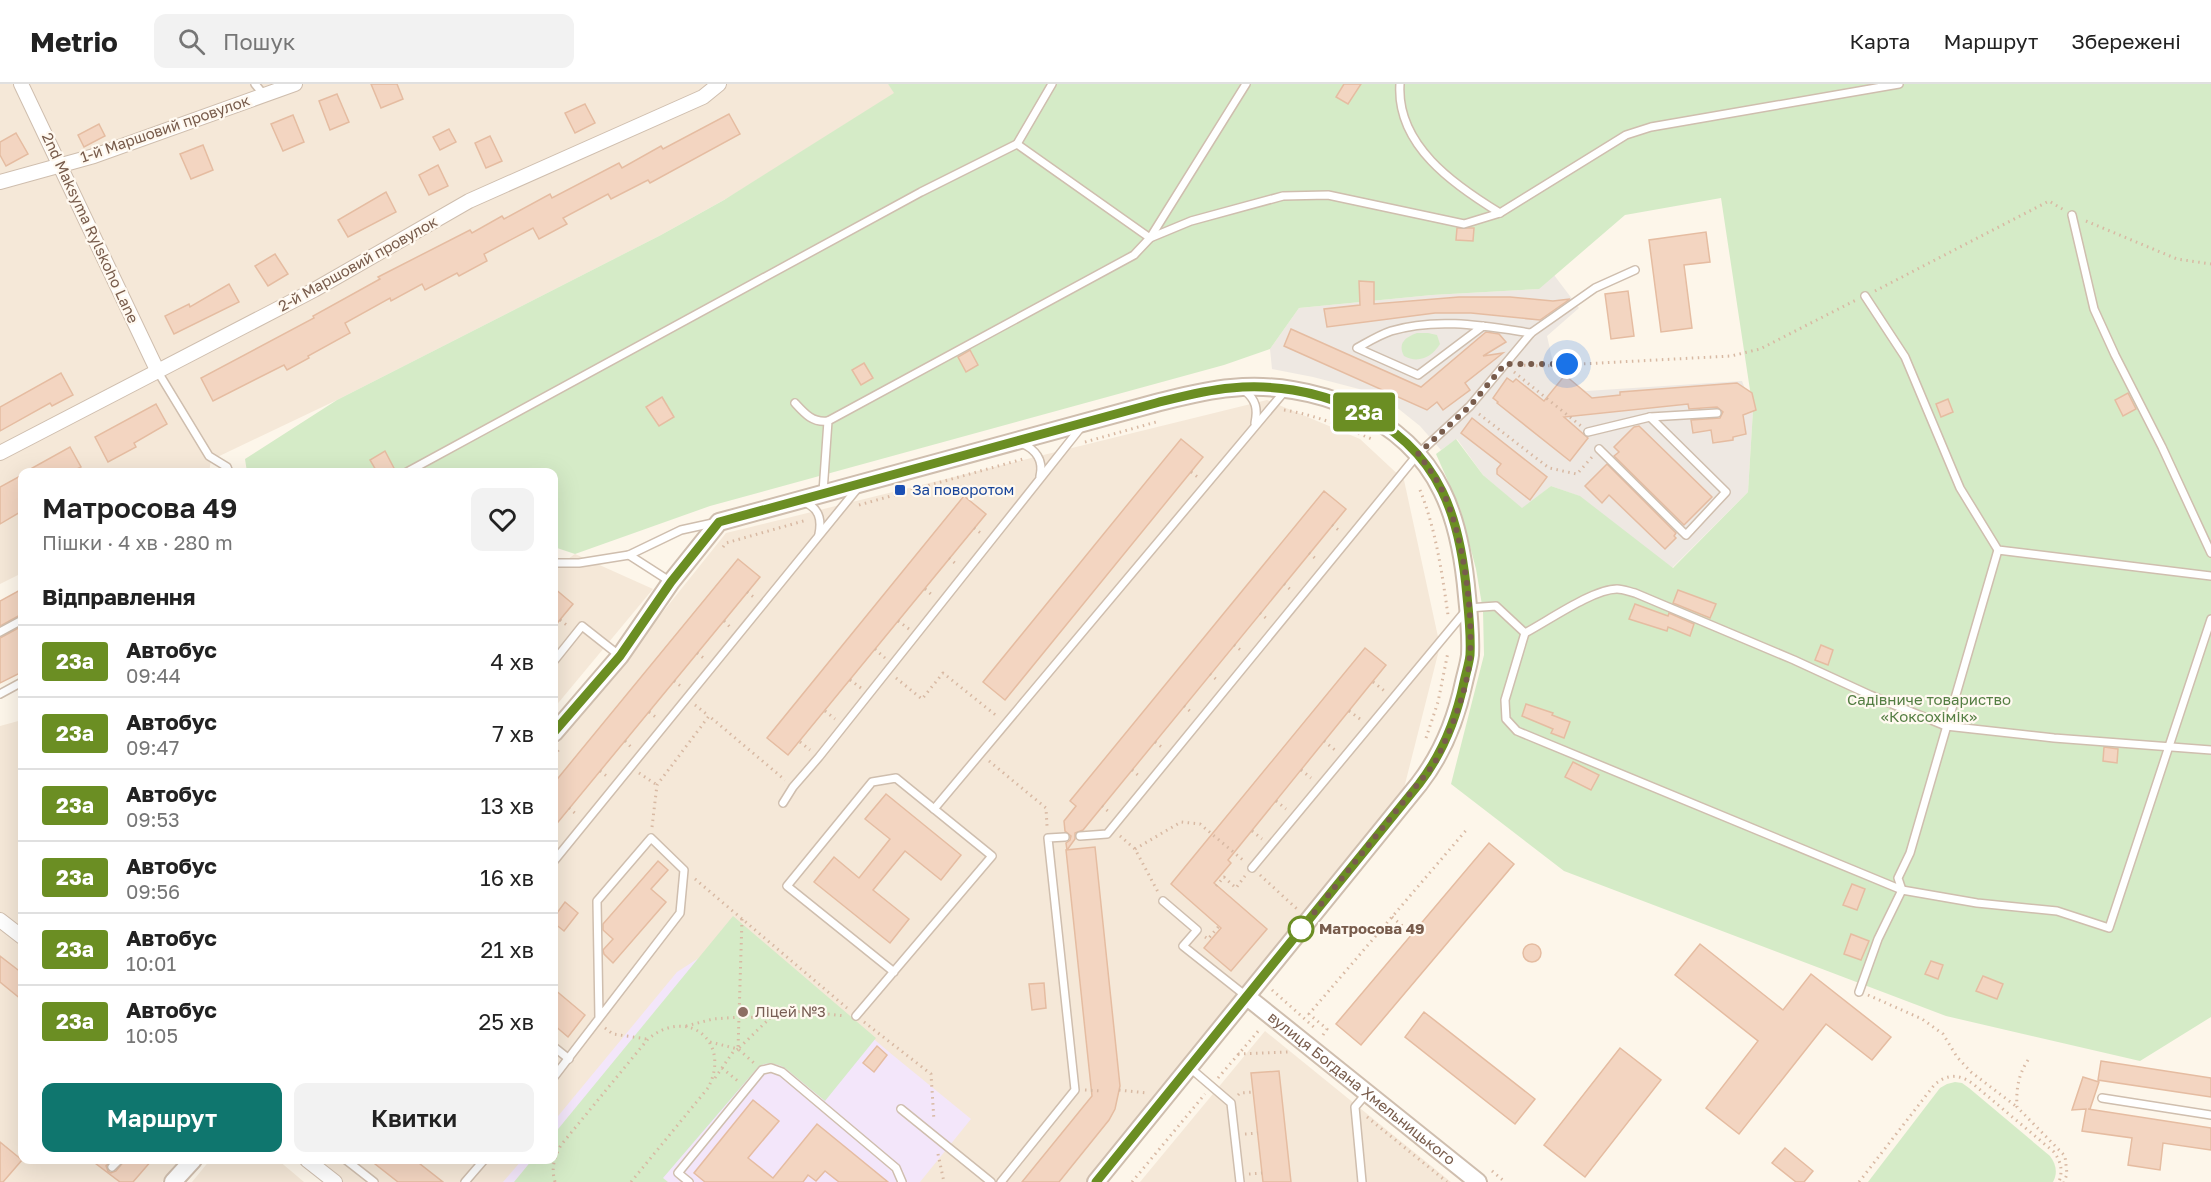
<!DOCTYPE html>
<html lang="uk">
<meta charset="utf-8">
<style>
body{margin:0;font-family:"Golos Text",sans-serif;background:#f2f2f2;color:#222;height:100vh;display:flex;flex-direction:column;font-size:22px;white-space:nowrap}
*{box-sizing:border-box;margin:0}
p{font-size:20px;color:#767676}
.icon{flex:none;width:33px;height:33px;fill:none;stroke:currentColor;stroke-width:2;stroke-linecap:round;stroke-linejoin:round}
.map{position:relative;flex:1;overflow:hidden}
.drawer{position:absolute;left:18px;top:384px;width:540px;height:696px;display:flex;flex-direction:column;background:#fff;border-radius:12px;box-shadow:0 6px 24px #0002}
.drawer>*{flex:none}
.badge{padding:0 12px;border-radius:4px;font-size:21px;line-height:39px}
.you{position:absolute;width:30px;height:30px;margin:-15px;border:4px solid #fff;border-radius:50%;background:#1a73e8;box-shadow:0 0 0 9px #1a73e833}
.map>.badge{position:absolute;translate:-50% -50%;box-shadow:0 0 0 3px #fff}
h2{padding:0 24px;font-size:22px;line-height:54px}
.round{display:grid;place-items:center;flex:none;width:63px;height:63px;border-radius:12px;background:#f2f2f2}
.headline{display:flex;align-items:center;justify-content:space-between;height:102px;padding:0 24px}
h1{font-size:28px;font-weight:600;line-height:45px}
.primary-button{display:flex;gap:12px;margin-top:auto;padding:12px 24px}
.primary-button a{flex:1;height:69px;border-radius:12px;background:#0f766e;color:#fff;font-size:24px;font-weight:600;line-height:69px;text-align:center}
.primary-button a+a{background:#f2f2f2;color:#222}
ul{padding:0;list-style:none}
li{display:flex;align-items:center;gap:18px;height:72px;padding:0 24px;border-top:2px solid #e0e0e0}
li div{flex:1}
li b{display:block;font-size:22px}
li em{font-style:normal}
li .badge{min-width:66px;font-weight:700;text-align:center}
header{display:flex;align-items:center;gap:36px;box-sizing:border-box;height:84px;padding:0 30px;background:#fff;border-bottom:2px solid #e0e0e0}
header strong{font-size:28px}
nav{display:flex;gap:33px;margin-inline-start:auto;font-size:21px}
.search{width:420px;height:54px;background:#f2f2f2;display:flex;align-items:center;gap:15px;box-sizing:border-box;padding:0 21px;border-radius:12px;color:#767676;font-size:22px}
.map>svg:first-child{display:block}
</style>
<header>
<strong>Metrio</strong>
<div class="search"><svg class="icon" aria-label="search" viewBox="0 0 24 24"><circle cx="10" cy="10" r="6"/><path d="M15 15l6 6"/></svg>Пошук</div>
<nav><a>Карта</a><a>Маршрут</a><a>Збережені</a></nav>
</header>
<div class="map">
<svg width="2211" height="1098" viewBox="0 0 2211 1098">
<rect width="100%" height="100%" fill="#fdf6ea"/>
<g fill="#f5e8d8">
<path d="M0,0h888l7,9 -164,103 -70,39 -324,165 -126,60 -2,12h-187v101l-22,11z"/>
<path d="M1267,316l93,39 44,41 36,166 -39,154 -315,382h-746l-27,-22h241v-412l172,-215z"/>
<path d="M575,470l78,35 -99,119v-139z"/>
<path d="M22,636v440h158l-18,22h-162v-456z"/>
<path d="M1265,947l186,151h-311z"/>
<path d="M210,1076h68l26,22h-112z"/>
</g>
<path fill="#eee8e2" d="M1554,191l25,33 -32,28 8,35 31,20 156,-10 11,29 -5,82 -76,76 -93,-72 -28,-10 -29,23 -39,-34 -26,-36 -16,11 -21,-24 -25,-20 -36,-17 -46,-12 -41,-8 -2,-20 29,-41 133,-13 106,-6z"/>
<path fill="#f3e6fa" d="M733,835l156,133 82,67 -51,63h-417l19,-22h32v-39l123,-149 25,-16z"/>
<g fill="#d5ebc7">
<path d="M888,0h1323v933l-71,44 -194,-45 -382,-145 -113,-87 33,-129 -1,-44 -7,-42 -16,-61 -24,-54 20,-15 27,36 39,33 29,-22 29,10 93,72 75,-76 5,-82 -32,-212 -96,17 -86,74 -107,6 -133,13 -29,41 -46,16 -514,141 -135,48 -21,-7v-75h-307l-2,-13 92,-59 324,-165 63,-35 170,-107z"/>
<path d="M1417,249h11l9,2 3,9c-8,13 -22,20 -36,12 -7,-13 2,-19 13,-23z"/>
<path d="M733,832l143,122 -51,63 -40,-33c-9,-5 -17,-6 -26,-2l-96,112 5,4h-154l18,-22h22v-26z"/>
<path d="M1955,998l7,1 7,5 81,68c6,8 8,17 3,26h-185l72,-94 7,-4z"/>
</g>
<g fill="#f3d5c1" stroke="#e5bca1" stroke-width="1.5">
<path d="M371,0h26l6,15 -22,9z"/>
<path d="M1344,0h17l-13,20 -12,-7z"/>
<path d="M337,10l12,28 -19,8 -11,-29z"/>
<path d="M585,20l10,19 -20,10 -10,-20z"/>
<path d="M729,30l11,20 -90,49 -2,-3 -37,19 -3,-5 -45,24 4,6 -28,15 -6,-11 -49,26 3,7 -28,15 -2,-3 -32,17 -3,-6 -31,17 -1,-3 -45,25 5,10 -42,23 1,2 -22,12 -3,-5 -71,36 -12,-23 113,-60 -1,-2 67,-37 -2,-2 92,-47 2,3 30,-17 2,3 46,-25 2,4 67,-35 3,5 39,-22 2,3z"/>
<path d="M293,31l11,27 -21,9 -12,-27z"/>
<path d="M99,40l6,12 -21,11 -6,-12z"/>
<path d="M449,45l7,13 -16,8 -7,-13z"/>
<path d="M16,49l12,21 -22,12 -6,-11v-13z"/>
<path d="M490,52l12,25 -16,7 -11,-25z"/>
<path d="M203,61l10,25 -22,9 -11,-25z"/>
<path d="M438,81l10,21 -19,9 -10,-20z"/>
<path d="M386,108l10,20 -48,25 -10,-17z"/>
<path d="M1457,144h17l-1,13 -17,-1z"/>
<path d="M1706,148l4,30 -26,3 8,63 -31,4 -12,-92z"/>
<path d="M275,170l13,20 -20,12 -13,-20z"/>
<path d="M1359,197l15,1v22l85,-7h51l43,4 17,-2 -30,21 -69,-7h-36l-108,14 -3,-18 36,-4z"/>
<path d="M229,200l10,18 -65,32 -9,-18 24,-12 1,3z"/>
<path d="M1628,207l6,45 -23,3 -6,-45z"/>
<path d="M1291,245l130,58 65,-55 13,2 7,8 -23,14 20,-3 -38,30 5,7 -27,20 -6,-8 -10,8 -143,-64z"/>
<path d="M970,266l8,15 -12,7 -8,-15z"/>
<path d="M864,279l9,15 -12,7 -9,-15z"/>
<path d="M61,289l12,22 -21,11 -2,-3 -50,28v-24z"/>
<path d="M1565,291l27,23 28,-3v-3l117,-9 15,10 4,17 -13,5 3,19 -13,3v3l-20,3 -2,-13 -18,3 -2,-13 29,-2 3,-6 -6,-5 -28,2 -1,-5 -124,13 24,21 -18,23 -73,-58 1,-1 -5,-4 14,-20 6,4 3,-3 28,22z"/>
<path d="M2128,309l8,16 -13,7 -8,-16z"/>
<path d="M662,313l12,20 -15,9 -13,-19z"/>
<path d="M1948,315l5,13 -12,5 -5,-13z"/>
<path d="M156,320l11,20 -33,19 2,4 -28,15 -13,-25z"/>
<path d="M1472,334l75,59 -17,23 -33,-26v-5l4,-5 -40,-31z"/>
<path d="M1639,342l73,71 -28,28 -70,-69 5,-4 -5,-5 20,-20z"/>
<path d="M1181,355l22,18 -198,243 -22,-18z"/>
<path d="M70,363l11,20 -10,5h-46z"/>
<path d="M385,367l11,21h-19l-7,-12z"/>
<path d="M1607,380l69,69 -2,3 2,2 -11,11 -56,-54 -7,8 -17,-17z"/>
<path d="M22,391v36l-22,13v-37z"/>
<path d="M1324,407l22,18 -263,321 -8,3v6l-8,11 -1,-7 4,-3 1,-4 -6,-5 -1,-10 12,-15 -6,-5z"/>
<path d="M964,412l22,18 -198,241 -21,-17z"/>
<path d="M738,475l22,18 -206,250v-44z"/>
<path d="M554,504l19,16 -19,23z"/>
<path d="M22,505v25l-22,12v-25z"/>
<path d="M1678,506l38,14 -6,14 -37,-15z"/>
<path d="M1635,520l33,12 1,-3 25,11 -4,12 -22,-9 -1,4 -38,-12z"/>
<path d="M22,542v46l-22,11v-45z"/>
<path d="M1821,561l12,5 -5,15 -13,-5z"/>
<path d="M1365,564l21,17 -158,195 3,3 -17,20 53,46 -36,42 -27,-23 17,-20 -50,-44z"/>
<path d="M1526,620l27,9 -1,2 18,7 -6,16 -13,-5 2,-4 -31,-13z"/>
<path d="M2104,663l14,2 -1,14 -14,-2z"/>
<path d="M1573,678l26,13 -8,15 -26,-13z"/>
<path d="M886,710l75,61 -20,25 -36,-29 -32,39 36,29 -19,24 -76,-61 20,-25 25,21 31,-39 -25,-20z"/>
<path d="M1489,759l25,21 -153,181 -25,-21z"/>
<path d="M1095,763l25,239 -5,23 -6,11 -50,62h-37l70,-86 -26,-246z"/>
<path d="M658,777l10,9 -17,19 15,13 -53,61 -9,-9 -1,-4 10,-11 -10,-9v-6z"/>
<path d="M1852,800l13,5 -8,21 -14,-5z"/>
<path d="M565,818l13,11 -14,18 -10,-8v-6z"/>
<path d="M1851,850l18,7 -8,19 -17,-6z"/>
<circle cx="1532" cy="869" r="9"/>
<path d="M1700,860l83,66 28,-36 80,63 -19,23 -46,-36 -87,110 -33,-26 52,-67 -83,-66z"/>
<path d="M0,872l22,17v27l-22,-18z"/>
<path d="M1931,877l12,4 -5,14 -13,-5z"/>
<path d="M1983,892l20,8 -6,15 -21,-8z"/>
<path d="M1044,899l2,25 -14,2 -3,-26z"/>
<path d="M554,905l31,26 -17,22 -14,-12z"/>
<path d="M1424,928l111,87 -20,25 -110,-87z"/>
<path d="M877,962l10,9 -13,17 -11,-9z"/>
<path d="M1620,964l41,32 -76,97 -41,-32z"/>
<path d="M2101,977l110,17v19l-113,-17z"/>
<path d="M1279,987l12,111h-28l-12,-109z"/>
<path d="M2083,993l16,5 -9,27h-2l123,19v22l-48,-7 -3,27 -32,-5 4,-27 -50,-7 4,-22 -14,1z"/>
<path d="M753,1016l26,21 -31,37 25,20 44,-54 71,58h-49l-14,-11 -9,10 -8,-6 -5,7h-98l-11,-9z"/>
<path d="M0,1058l22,18 -19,22h-3z"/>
<path d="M1785,1064l28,23 -9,11h-8l-24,-19z"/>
<path d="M91,1076h21l-6,6 2,5 3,2 5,-2 9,-11h27l-19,22h-13z"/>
<path d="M370,1076h45l28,22h-45z"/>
</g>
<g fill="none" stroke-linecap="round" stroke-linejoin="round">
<g stroke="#cfbeae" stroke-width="10">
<g id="service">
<path d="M255,0l9,11"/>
<path d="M1400,0c-4,61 54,101 100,129"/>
<path d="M1017,60l35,-60"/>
<path d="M2072,131l22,94 21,46 47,92 49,106"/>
<path d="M1865,212l40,61 55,131 38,62 213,26"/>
<path d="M1483,242l-65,49 -61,-27c11,-6 22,-13 34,-17 46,-14 93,-5 140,2"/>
<path d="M158,288l51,84 18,11 2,5"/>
<path d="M1245,307c11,9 13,18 10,32"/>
<path d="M795,319c10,11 18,20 33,18"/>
<path d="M1650,333l67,-4"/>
<path d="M1588,348l62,-15 76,75 -40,43 -87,-86"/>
<path d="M1021,359c14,6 23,17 19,33"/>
<path d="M407,388l514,-280 96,-48 133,94 96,-154"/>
<path d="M823,408l5,-71 306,-166 16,-17 41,-17 92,-25 45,-1 136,29 36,-11 126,-78 25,-8 248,-43"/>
<path d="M804,418c15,6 18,17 15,32"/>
<path d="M629,471l52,-25 32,-7"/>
<path d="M554,479h25l50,-8 42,27"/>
<path d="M0,548l22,-12"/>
<path d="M1525,549l-20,67 1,19 11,12 385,159 75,13 80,8 52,17 102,-309"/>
<path d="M554,577l28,-35 38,30"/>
<path d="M0,610l22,-12"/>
<path d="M783,719l10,-16 26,-30 263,-331"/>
<path d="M934,725l350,-417"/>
<path d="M1080,752l27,-2 311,-380 52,-48 61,-73 64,-45 40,-18"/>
<path d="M554,777l303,-372"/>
<path d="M1252,784l216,-260 28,-2 29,27c23,-12 68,-44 92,-44 6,0 13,3 18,4l159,67 76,35 76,31 108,12 157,12"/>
<path d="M1163,817l34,29 -14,16 63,50"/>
<path d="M1859,908l19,-53 24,-49 -4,-12 12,-25 88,-303"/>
<path d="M856,932l136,-160 -96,-78 -24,4 -85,104 107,86"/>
<path d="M554,963l15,12"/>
<path d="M1189,983l42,36 9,79"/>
<path d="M554,993l126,-164 4,-43 -33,-32 -54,63 2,117"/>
<path d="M2102,1014l109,17"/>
<path d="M901,1025l90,73"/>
<path d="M346,1076l28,22"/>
<path d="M112,1083l7,-7"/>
<path d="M465,1098l19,-22"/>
<path d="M689,1098l-11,-9 84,-103 9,-2 11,4 114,96 6,14"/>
<path d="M1001,1098l74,-92 -27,-252 17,-1"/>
<path d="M1362,1098l-7,-75 11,-13"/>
</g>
</g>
<g stroke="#cfbeae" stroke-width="16">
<g id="minor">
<path d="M21,0l137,288"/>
<path d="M0,98l94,-26 201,-72"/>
<path d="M0,369l314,-163 155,-89 234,-104 16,-13"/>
<path d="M0,836l22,17"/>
<path d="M307,1076l28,22"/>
</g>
</g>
<g stroke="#cfbeae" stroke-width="20">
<g id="tertiary">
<path d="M554,649l66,-77 51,-74 48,-60 437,-119c24,-6 49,-13 75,-15 82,-8 174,27 211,103 16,32 22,70 25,105 2,19 4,40 3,59 -1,9 -4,18 -6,27 -8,38 -21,71 -45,102l-323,398"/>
<path id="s1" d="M1246,912l232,186"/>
<path d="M173,1098l20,-22"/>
</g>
</g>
<g stroke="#d8b9a3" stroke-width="3" stroke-dasharray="1.5 4.5" stroke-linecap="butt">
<path d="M2086,137l91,38 34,5"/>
<path d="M1875,207l174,-90 15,9"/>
<path d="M1518,281l26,1 187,-10 29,-7 96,-49"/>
<path d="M1514,288l67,54"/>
<path d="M1284,326c32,5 60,17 90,30"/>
<path d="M1479,330l70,54 28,6 15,-17"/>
<path d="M1085,358l71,-20"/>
<path d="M1191,388l8,6"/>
<path d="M1420,406c16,40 22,83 28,125"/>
<path d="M859,421l164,-46"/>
<path d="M1332,441l8,6"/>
<path d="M974,444l8,6"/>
<path d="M723,463l3,-4 81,-23"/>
<path d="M1309,469l8,7"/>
<path d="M949,474l8,7"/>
<path d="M1284,500l8,7"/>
<path d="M925,505l7,6"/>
<path d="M747,508l8,6"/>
<path d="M1260,529l8,7"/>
<path d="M560,536l8,6"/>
<path d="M724,537l7,7"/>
<path d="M898,537l11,8"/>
<path d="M1234,561l8,6"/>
<path d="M875,565l10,9"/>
<path d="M697,569l8,6"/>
<path d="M1210,590l8,7"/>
<path d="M896,594l26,21 21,-26 55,44"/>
<path d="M850,596l11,8"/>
<path d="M674,597l8,6"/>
<path d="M1373,598l13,10"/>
<path d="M695,621l14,11"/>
<path d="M1184,622l8,7"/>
<path d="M825,627l10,8"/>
<path d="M1349,627l11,8"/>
<path d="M649,628l8,6"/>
<path d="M1426,654l12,-36 10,-50"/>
<path d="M625,657l7,7"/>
<path d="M1324,657l11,9"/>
<path d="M800,658l10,8"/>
<path d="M1155,658l8,6"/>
<path d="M554,672l6,-8"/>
<path d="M989,677l57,47 1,18"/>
<path d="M1132,686l8,7"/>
<path d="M1301,686l10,8"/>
<path d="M600,687l8,6"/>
<path d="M639,689l18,12"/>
<path d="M1276,717l10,8"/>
<path d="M1102,722l8,7"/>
<path d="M569,724l8,7"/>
<path d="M652,743l5,-42 52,-69 76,64"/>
<path d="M1252,747l10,8"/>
<path d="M1120,752l15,13 23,43"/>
<path d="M1135,765l46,-27 19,2 44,37"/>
<path d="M1260,791l37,34"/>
<path d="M695,795l152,129"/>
<path d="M1216,802l8,-9 12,11 9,-12"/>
<path d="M1392,833l20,17"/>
<path d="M742,835l-4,130 32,-31"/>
<path d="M1205,853l3,2 11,-13"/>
<path d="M1272,906l43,38"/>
<path d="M1868,911l54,24 21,15 14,23 14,15 46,35"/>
<path d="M864,938l67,52 3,47"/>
<path d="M686,942l27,-7 27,-2 30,1 32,-7 43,5"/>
<path d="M605,944l8,6 34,5"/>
<path d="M1323,951l4,-6 -18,-15 159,-186"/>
<path d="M710,958l28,7 16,14"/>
<path d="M1238,970l50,-2"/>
<path d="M2028,976c-10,15 -12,30 -11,47l48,49 2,18 -3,8"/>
<path d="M722,984l17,14"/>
<path d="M715,994l18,-26 5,-3"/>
<path d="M1218,994l42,-49"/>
<path d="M1085,1006l17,1"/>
<path d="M1119,1006l28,3"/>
<path d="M1238,1011l2,-2 13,-1"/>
<path d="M1367,1033l80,65"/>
<path d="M1245,1050l13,-1"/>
<path d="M938,1070l6,28"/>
<path d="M1492,1087l13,11"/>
<path d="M1249,1090l13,-1"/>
<path d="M555,1098c-4,-14 -1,-24 6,-37l87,-106c40,-33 84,3 60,49"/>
<path d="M631,1098l77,-94"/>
<path d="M1132,1098l73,-88"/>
<path d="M1859,1098l76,-98c13,-10 23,-10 37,-1l82,69c7,10 9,18 5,30"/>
</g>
<use href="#service" stroke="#fff" stroke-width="7"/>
<use href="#minor" stroke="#fff" stroke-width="14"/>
<use href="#tertiary" stroke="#fff" stroke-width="16"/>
</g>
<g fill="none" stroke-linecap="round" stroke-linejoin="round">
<g stroke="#fff" stroke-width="14">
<path id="line" d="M554,648l66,-76 51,-74 48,-60 437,-119c24,-6 49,-13 75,-15 81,-8 174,27 211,103 16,32 22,70 25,105 2,19 4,40 3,59 -1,9 -4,18 -6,27 -8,38 -21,71 -45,102l-323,398"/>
</g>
<use href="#line" stroke="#6b8e23" stroke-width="9"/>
<path stroke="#785c4c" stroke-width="6" stroke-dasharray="0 10.8" d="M1301,845l133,-165c16,-31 34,-74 36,-109 3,-47 -7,-120 -27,-163 -7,-14 -15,-26 -25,-38l52,-48 35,-42h62"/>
</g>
<rect fill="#1a4fb4" stroke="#fff9f0" stroke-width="2" x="894" y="400" width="12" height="12" rx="3"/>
<circle fill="#fff" stroke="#6b8e23" stroke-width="3" cx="1301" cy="845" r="12"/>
<circle fill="#8d6e63" stroke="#fff9f0" stroke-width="2" cx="743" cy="928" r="6"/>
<g text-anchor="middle" stroke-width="4.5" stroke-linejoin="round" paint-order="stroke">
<g font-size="15" fill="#785c4c" stroke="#fff9f0">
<text transform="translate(165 45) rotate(-19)" y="5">1-й Маршовий провулок</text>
<text transform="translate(90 144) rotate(65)" y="5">2nd Maksyma Rylskoho Lane</text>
<text transform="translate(358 180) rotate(-29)" y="5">2-й Маршовий провулок</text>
<text dy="5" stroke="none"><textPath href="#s1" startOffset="148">вулиця Богдана Хмельницького</textPath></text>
</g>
<g font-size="15" fill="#164399" stroke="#fff9f0" text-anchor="start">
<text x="912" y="411">За поворотом</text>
</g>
<g font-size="15" fill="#547e43" stroke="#fff9f0">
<text x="1929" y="621">Садівниче товариство<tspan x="1929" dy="17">«Коксохімік»</tspan></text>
</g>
<g font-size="15" font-weight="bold" fill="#785c4c" stroke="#fff9f0" text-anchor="start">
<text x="1319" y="850">Матросова 49</text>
</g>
<g font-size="15" fill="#785e54" stroke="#fff9f0" text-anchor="start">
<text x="755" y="933">Ліцей №3</text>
</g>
</g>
</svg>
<div class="you" style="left:1567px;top:280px"></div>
<b class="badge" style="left:1364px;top:328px;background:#6b8e23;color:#fff">23а</b>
<section class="drawer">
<div class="headline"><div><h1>Матросова 49</h1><p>Пішки · 4 хв · 280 m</p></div><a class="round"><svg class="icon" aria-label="heart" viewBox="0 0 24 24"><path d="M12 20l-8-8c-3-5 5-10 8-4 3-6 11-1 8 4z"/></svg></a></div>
<h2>Відправлення</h2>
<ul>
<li><span class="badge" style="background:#6b8e23;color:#fff">23а</span><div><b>Автобус</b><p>09:44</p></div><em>4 хв</em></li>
<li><span class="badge" style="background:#6b8e23;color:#fff">23а</span><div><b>Автобус</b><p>09:47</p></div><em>7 хв</em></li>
<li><span class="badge" style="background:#6b8e23;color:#fff">23а</span><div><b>Автобус</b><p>09:53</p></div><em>13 хв</em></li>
<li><span class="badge" style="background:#6b8e23;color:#fff">23а</span><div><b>Автобус</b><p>09:56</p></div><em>16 хв</em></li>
<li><span class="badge" style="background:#6b8e23;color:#fff">23а</span><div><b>Автобус</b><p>10:01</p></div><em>21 хв</em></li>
<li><span class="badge" style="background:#6b8e23;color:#fff">23а</span><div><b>Автобус</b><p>10:05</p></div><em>25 хв</em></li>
</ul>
<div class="primary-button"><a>Маршрут</a><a>Квитки</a></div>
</section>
</div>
